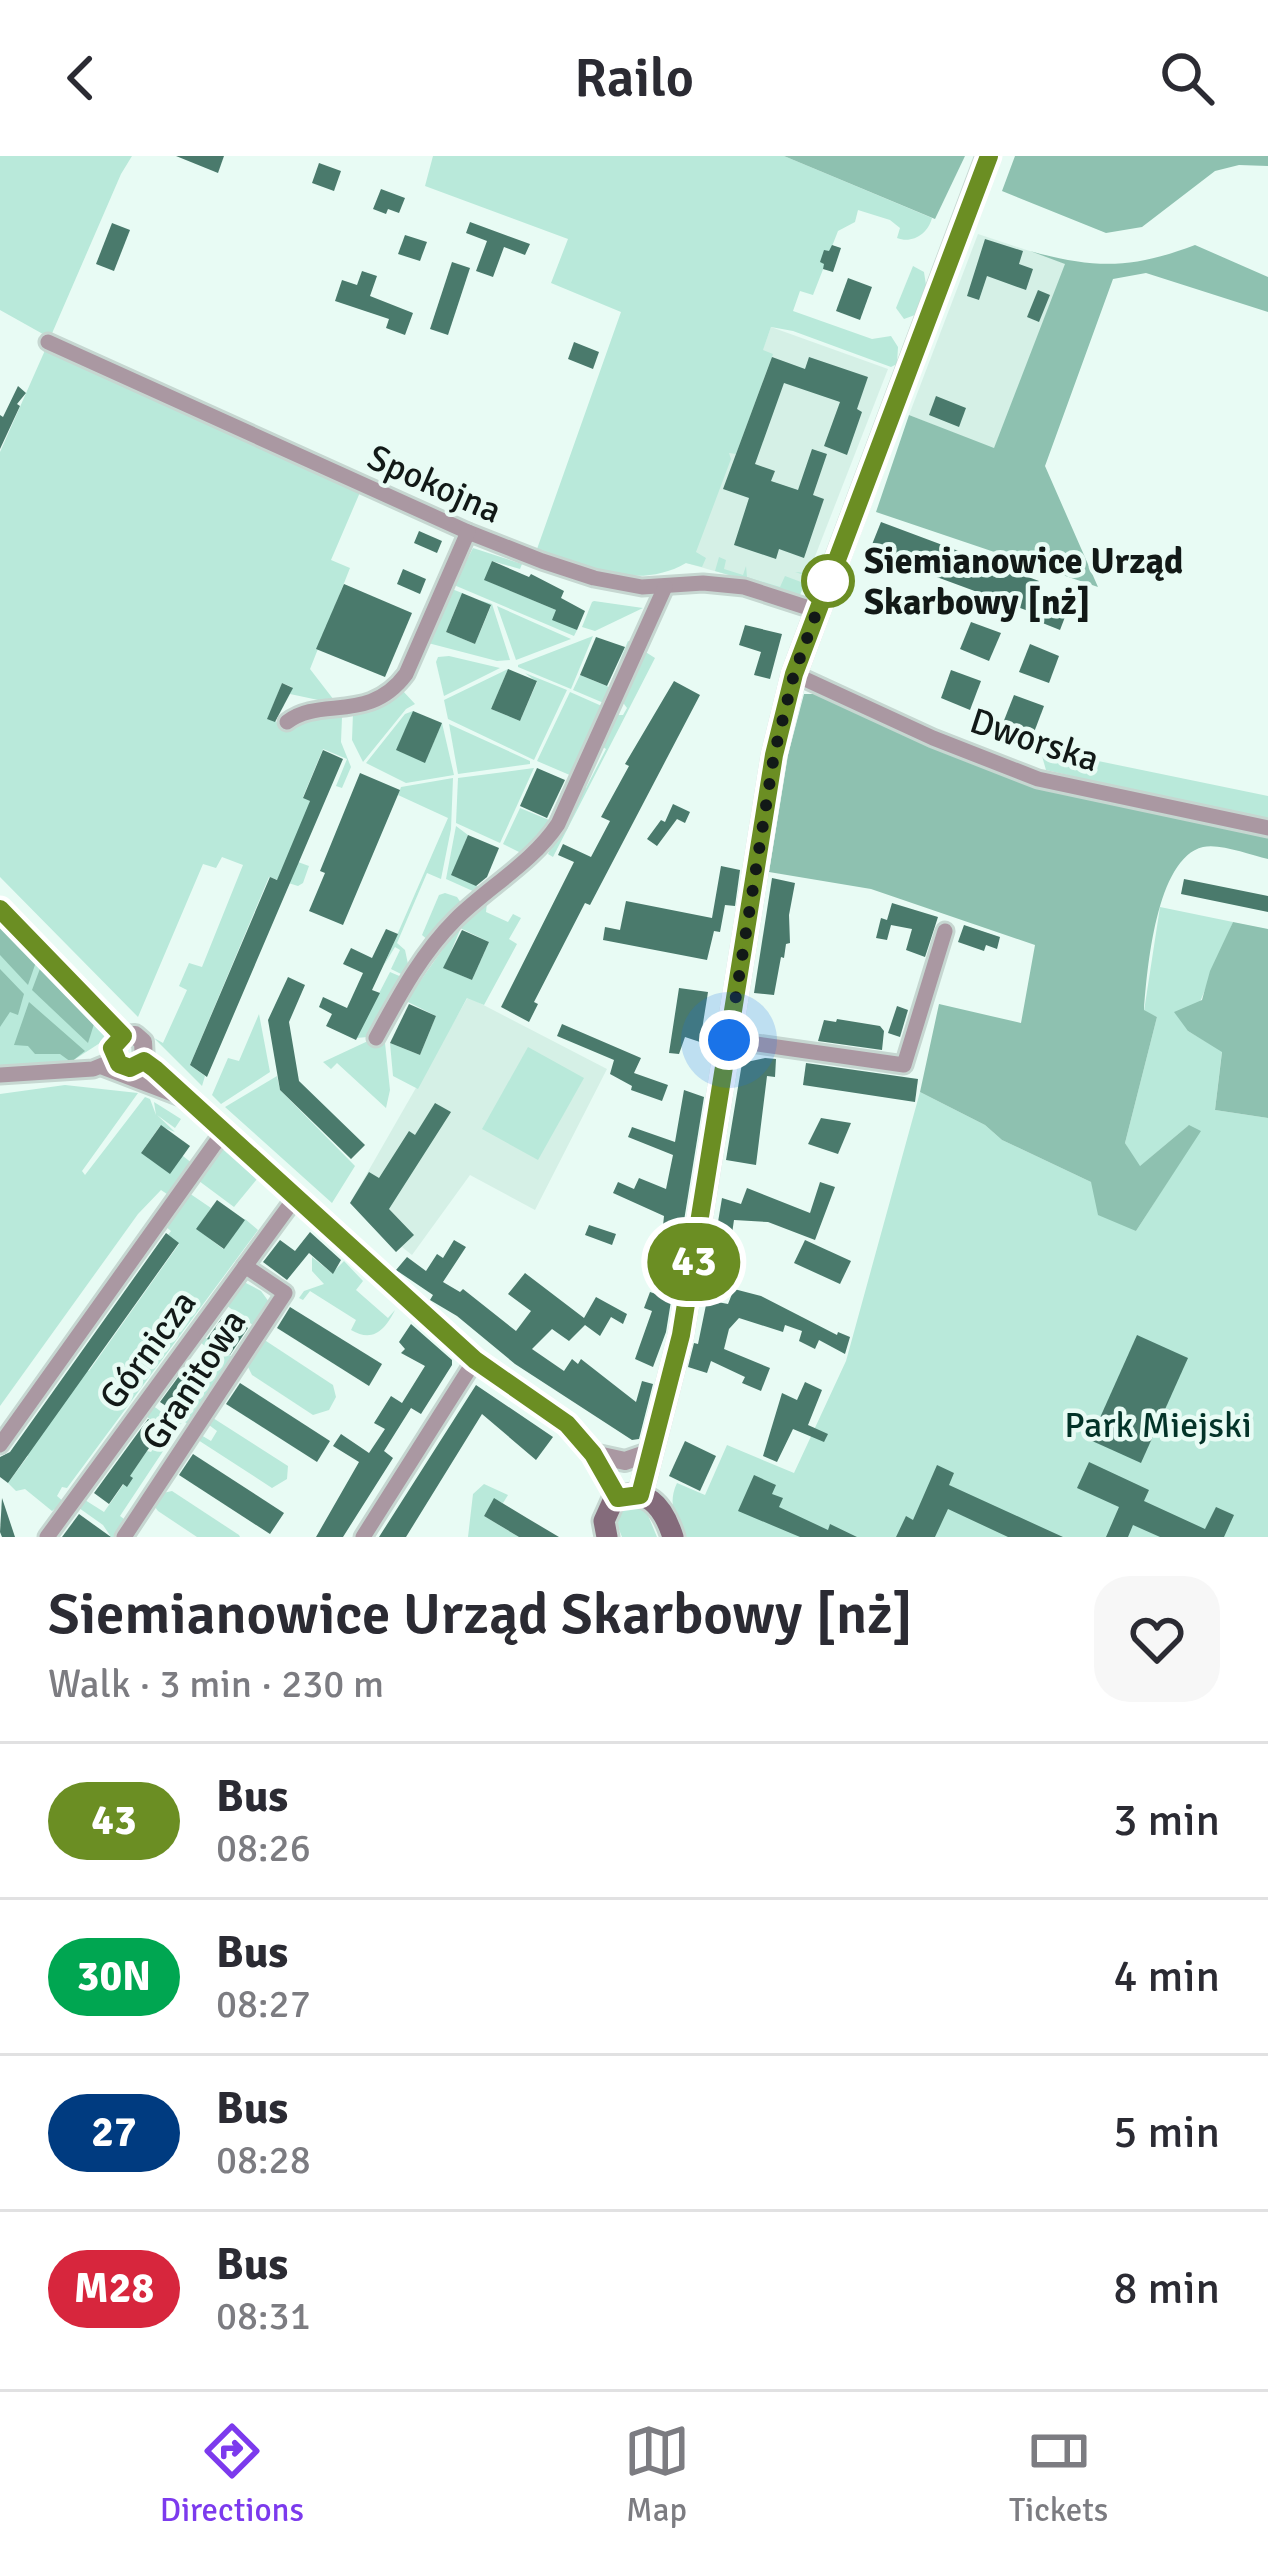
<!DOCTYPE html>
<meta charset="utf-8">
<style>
body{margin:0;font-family:Signika,sans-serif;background:#f7f7f7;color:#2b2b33;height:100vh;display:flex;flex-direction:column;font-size:45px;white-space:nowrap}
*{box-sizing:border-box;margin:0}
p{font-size:39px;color:#7c7c81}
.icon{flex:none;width:66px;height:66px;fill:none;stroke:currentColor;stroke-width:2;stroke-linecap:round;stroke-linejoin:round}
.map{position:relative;height:1381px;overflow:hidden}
.panel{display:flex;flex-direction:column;background:#fff;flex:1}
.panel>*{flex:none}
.badge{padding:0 24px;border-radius:39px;font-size:42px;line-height:78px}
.you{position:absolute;width:60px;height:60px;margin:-30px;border:9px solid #fff;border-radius:50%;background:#1a73e8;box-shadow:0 0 0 18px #1a73e833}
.map>.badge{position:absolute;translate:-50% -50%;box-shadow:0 0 0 6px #fff}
.round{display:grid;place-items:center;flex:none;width:126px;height:126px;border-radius:36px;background:#f7f7f7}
.overview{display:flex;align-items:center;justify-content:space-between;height:204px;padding:0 48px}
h1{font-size:57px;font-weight:600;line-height:90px}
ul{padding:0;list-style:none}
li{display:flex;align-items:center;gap:36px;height:156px;padding:0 48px;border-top:3px solid #e1e1e2}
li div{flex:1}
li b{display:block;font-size:45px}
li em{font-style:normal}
li .badge{min-width:132px;font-weight:700;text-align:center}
header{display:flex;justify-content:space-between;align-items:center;height:156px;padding:0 48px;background:#fff;font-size:54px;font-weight:600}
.menu{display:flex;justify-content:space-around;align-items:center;height:168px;border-top:3px solid #e1e1e2;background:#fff;font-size:33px;color:#7c7c81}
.menu a{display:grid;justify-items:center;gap:6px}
.menu .selected{color:#7c3aed}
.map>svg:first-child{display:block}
</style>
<header><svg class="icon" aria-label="back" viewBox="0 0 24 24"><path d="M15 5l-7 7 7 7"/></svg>Railo<svg class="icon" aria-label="search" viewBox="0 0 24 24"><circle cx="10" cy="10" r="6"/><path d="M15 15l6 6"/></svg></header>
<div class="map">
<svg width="1268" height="1381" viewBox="0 0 1268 1381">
<rect width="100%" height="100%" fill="#e8fbf4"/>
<g fill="#d5f0e6">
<path d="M978,78l88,29 -72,186 -85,-34z"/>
<path d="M771,171l117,42 -88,226 -114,-32z"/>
<path d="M468,841l139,72 -72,141 -65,-35 -58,80 -10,-8 -6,5 -46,-49z"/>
</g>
<g fill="#b9e9da">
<path d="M0,0h132l-11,18 -71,164 -50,-28z"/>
<path d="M433,0h351l148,62c-4,16 -20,26 -35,20l3,-10 -10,-8 -32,-10 -3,12 -17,9 -25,64 -13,-4 -7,20 79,28 19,-3 7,11 -1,17 -6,3 -98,-36 -22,-4 -8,23 10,4 -37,100 -7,-1 2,6 -35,93 10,6 -4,9 -16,-4c-48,28 -100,4 -149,-14l84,-237 -70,-29 17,-44 -143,-53z"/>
<path d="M913,110l11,6 2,13 -11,30 -11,4 -8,-11z"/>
<path d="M46,192l315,142 -30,70 19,8 -40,101 27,35 -47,-10 2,-7 -10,-4 -14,35 25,11 6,-10 12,-4 31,2 -1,25 10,25 -9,21 -6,-2 11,-27 -24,-10 -20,48 7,4 -12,61 11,4 -6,17 -5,3 -29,-9 -79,188 15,11 -3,10 -48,-48 9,5 24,-53 -8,-4 10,-23 13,4 41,-102 -21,-8 -6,11 -13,-4 -65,153 -138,-140v-425z"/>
<path d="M473,392l49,16 -2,5 -28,-8 -7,19 71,30 21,20 -3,6 -120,-51z"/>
<path d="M719,401l7,3 -2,9 19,6 3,-9 1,11 33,10 5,-11 16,6 3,-7 -9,-3 13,1 -8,22 -85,-24z"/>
<path d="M452,433l10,4 -16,39 29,12 16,-38 -12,-6 13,4 18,56 -13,1 -69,-18z"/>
<path d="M592,446l2,-1 49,7 -48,23 -13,-4z"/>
<path d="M497,450l74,33 -55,21z"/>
<path d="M593,480l-22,53 -53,-22v-2z"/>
<path d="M628,485l7,3 -29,60 -33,-14 7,-15 29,12z"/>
<path d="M644,495l11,7 -102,199 -5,-3 32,-68 6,2 20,-39 -6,-4 13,-30h10l4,-7 -6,-8z"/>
<path d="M449,500l51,12 -56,28 -8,-34 2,-5z"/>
<path d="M508,513l-17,40 29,12 17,-39 -12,-9 42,17 -33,70 -86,-41 -4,-19z"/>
<path d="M402,534l13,14 -9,5 -43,53 -11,-22 1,-27z"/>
<path d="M570,536l34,15 -32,69 -35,-15z"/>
<path d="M413,555l-16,39 28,12 17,-39 12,52 -48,8 -40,-20 39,-49z"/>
<path d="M449,568l81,37v3l-72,10z"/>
<path d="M1040,593l228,47v26l-222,-52z"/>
<path d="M534,612l-34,75 -44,-20 2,-45z"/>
<path d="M453,622l-2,51 -10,50 -14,-6 -30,70 8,7 3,14 4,-1 -7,13 -14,-7 9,-19 -5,-3 -11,18 64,-147 -50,-23 3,-8z"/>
<path d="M566,625l3,1 -23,50 -23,22 -20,-10 17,-36 29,12z"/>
<path d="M456,670l12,9 -16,40 30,13 -7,4 -29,-13z"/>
<path d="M445,737l12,4 6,9 -35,34 -6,-5 17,-40z"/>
<path d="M487,747l-1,9 22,10 5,-8 8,4 -12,21 8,5 -33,61 -17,-7 -49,91 -25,-13 -3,-33 30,12 16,-39 -30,-15 51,-72 3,1 -16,38 28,12 17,-38 -31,-15z"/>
<path d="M1160,751l73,15 -45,109 34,20 -7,59 53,8v419h-584c-8,-19 -17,-33 -7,-54l28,12 22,-50 67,28 52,-112 74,-269 65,33 17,15 89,42 45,49 64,-100 -12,-5 -49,41 -14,-24 32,-126 -13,-6z"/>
<path d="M0,769l106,107 -3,9 -37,24 -66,4z"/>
<path d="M390,816l14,6 -36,59 -12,1z"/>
<path d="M259,858l11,58 -49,32 -9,-9 16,-37 11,3z"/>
<path d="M368,885l17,2 5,47 -4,18 -49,-45 -6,6 -8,-7z"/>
<path d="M528,891l56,31 -46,82 -56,-31z"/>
<path d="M277,920l3,14 75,76 -23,37 -107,-96z"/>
<path d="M65,929l73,8 -56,78 3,4 60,-78 5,2 6,16 -2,-13 27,17 -6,9 -18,-13 18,17 -15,-6 -19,27 42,3 10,8 -23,32 -9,-6 -23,24 -138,192v-312z"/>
<path d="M219,990l38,33 -23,28 -39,-29z"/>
<path d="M189,1037l22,15 -14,21 26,20 22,-30 13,11 -191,258 -5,-1 -5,9 7,6 -12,9 -27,-22 -9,2 -8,-8 20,-27 -12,-9 60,-84 13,8 90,-127 -11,-9 3,-4 -6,-5z"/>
<path d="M312,1101l20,16 12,-12 19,20 -7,9 32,28 7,-8c-10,20 -22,33 -44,20l5,-10 -46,-29 -7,9 -4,-2 5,-7 20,-7 -12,-13z"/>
<path d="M244,1126l17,9 8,11 -15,24 -28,-21z"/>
<path d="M203,1180l28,20 -3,16 -36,54 -9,-5 -63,95 8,6 -10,15h-7l-8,-12 -24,-17 6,-8 19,12 43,-61 4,1 4,-6 -2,-3 9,-13 -17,-15 7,-10 11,8 4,-6 8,5 8,-12 3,1 12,-23 8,-31 -7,-6z"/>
<path d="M263,1183l70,46 3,12 -7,13 -16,5 -61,-40 -5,-10z"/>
<path d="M213,1262l75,48 -1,13 -15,9 -74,-48 3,-5 10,6 6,-10 -8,-6z"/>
<path d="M484,1328l24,11 -5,8 -9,-4 -10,17 35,21h-51l5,-43z"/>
<path d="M172,1335l67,44 1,2h-43l-39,-26 -3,-4 8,-14z"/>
<path d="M626,1348l19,4 12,29h-35c-6,-15 -9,-22 4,-33z"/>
</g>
<g fill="#8ec1b0">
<path d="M784,0h181l-30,63z"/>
<path d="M1015,0h253v10l-29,-1 -24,6 -73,56 -36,6 -104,-42z"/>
<path d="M1195,89l73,32v35l-122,-39 -33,6 -68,187 53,121 -222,-75 33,-97 85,33 71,-184 -35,-13c65,18 102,18 165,-6z"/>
<path d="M804,538h14l116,53 109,42 225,49v21c-18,-4 -48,-16 -65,-12 -47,11 -56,123 -59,163l13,7 -32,126 15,23 49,-41 12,6 -65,100 -38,-16 -7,-33 -89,-42 -17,-15 -65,-33 19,-88 82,19 14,-78 -164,-56 -102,-17 19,-117z"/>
<path d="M1233,766l35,7v189l-53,-8 7,-58 -34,-21 -14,-19 28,-12 8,-29z"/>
<path d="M0,769l36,37 -8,23 -28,-30z"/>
<path d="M41,810l54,55 -7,22 -56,-53z"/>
<path d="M0,813l24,25 -6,21 -8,-3 -10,15z"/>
<path d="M29,846l56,49 -14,11 -11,-8h-25l-7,-8 -14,-1z"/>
</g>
<g fill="#4a7a6c">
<path d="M176,0h48l-6,17z"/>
<path d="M319,7l22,8 -7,20 -22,-8z"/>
<path d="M381,33l24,9 -6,15 -11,-4 -2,5 -13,-5z"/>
<path d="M470,66l60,22 -5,11 -21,-8 -11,30 -17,-6 11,-30 -21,-8z"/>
<path d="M112,67l18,7 -16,41 -18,-7z"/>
<path d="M405,79l22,7 -7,19 -22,-7z"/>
<path d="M985,83l38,12 -4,13 14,5 -7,21 -39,-14 -8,24 -12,-4z"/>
<path d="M832,89l9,3 -8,24 -10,-3 1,-5 -4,-2 4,-12 5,1z"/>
<path d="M452,106l18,6 -22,67 -18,-6z"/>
<path d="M362,115l15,5 -7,20 43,17 -8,22 -19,-7 3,-9 -54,-18 7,-21 15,5z"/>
<path d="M848,122l24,9 -12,33 -24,-9z"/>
<path d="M1038,134l12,5 -11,27 -12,-5z"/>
<path d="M574,186l25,10 -6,17 -25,-10z"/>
<path d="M772,201l33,12 4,-12 59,20 -11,32 5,3 -15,43 -23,-9 16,-44 -56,-19 -29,81 20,7 -4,10 27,9 14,-41 15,5 -14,41 11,4 -20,59 -25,-9 -3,10 -42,-14 15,-47 -26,-9z"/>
<path d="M18,230l8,7 -9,11 3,2 -20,43v-34l3,2z"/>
<path d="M936,240l30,12 -7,19 -30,-12z"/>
<path d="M881,366l158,59 -4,11 35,12 -10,26 -20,-8 2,-6 -173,-64z"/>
<path d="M419,375l23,10 -5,12 -23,-10z"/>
<path d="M492,405l37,16 2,-3 33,17 -3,7 24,13 -8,19 -25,-10 4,-10 -72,-30z"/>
<path d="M403,413l23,10 -6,15 -23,-10z"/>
<path d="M344,428l68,29 -27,64 -69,-28z"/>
<path d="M462,437l29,12 -16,39 -29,-12z"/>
<path d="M971,466l30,11 -12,28 -29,-12z"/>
<path d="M745,469l37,9 -12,45 -16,-4 7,-23 -22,-7z"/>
<path d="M596,481l29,10 -18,39 -27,-11z"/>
<path d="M1030,488l29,12 -10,27 -30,-11z"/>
<path d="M508,513l29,12 -17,40 -29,-12z"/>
<path d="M951,514l30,11 -11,29 -29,-12z"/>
<path d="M674,525l26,14 -110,210 -5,-2 -51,99 4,2 -9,18 -28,-15 73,-145 -16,-7 5,-11 28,13 19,-36 -9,-4 28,-51 -4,-2z"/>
<path d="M282,527l11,5 -18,34 -8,-3z"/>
<path d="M1014,539l30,11 -11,29 -30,-12z"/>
<path d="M413,555l29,12 -17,40 -29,-13z"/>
<path d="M323,594l20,9 -136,318 -17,-12 80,-188 7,3 33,-79 -7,-3z"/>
<path d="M537,612l28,12 -18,38 -27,-12z"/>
<path d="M360,617l40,17 -57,135 -34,-14 16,-38 -5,-2z"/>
<path d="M673,648l17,8 -5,11 -8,-4 -20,27 -10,-7 14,-19 4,2z"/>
<path d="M468,679l31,13 -12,29 -11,9 -25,-11z"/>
<path d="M721,710l19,4 -5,36 -10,-1 -5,27 -6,-1 -7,29 -104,-20 2,-13 15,3 6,-29 86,17z"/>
<path d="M772,722l23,5 -6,32 1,28 -4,1 -2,14 -3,-1 -7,38 -20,-2z"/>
<path d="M1184,723l84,17v16l-87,-18z"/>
<path d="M892,747l46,14 -13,40 -19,-7 6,-21 -21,-4 -4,15 -11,-2 5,-20 6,2z"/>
<path d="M964,769l36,12 -3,12 -11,-4 -2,6 -26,-9z"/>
<path d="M386,773l12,5 -26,56 8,3 -24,47 -30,-14 6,-12 -13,-7 4,-10 24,11 16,-35 -20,-9 8,-16 21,10z"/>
<path d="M462,774l27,12 -17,38 -29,-12z"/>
<path d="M288,821l17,8 -16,37 10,59 66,64 -14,14 -71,-69 -12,-70z"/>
<path d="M679,832l29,4 -8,50 -15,-5 -6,17 -10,-1z"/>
<path d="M409,848l27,12 -16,39 -30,-12z"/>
<path d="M897,850l11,4 -8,27 -12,-4z"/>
<path d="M837,863l43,7 4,5 -2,19 -64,-9 6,-21 12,2z"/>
<path d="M562,868l79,34 -7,15 34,12 -6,16 -31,-11 1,-4 -22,-12 4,-14 -57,-24z"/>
<path d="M765,902l11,1 -1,18 -8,-1 -11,89 -30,-5 16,-97z"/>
<path d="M806,907l112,16 -3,23 -112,-17z"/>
<path d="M684,934l20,7 -38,235 -13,35 -18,-8 17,-48 -8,-3 6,-16 6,2 8,-78 -51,-23 5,-11 16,7 5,-11 27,11 7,-34 -45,-18 4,-10 43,15z"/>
<path d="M435,947l16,9 -62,97 25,26 -18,17 -46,-49 19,-31 10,6 30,-47 6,4z"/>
<path d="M821,962l30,5 -13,31 -30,-10z"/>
<path d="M161,969l29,21 -20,28 -29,-21z"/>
<path d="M820,1026l15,5 -20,53 -47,-18 -34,-2 -5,34 -16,-2 9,-54 19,6 6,-16 63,25z"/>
<path d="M217,1044l28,20 -21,29 -28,-20z"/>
<path d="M589,1069l27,9 -4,11 -27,-10z"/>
<path d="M310,1076l31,28 -8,14 -24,-21 -22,27 -24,-18 17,-22 15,11z"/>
<path d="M166,1077l13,10 -171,240 -8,-6v-20l10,-5z"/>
<path d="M454,1084l12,7 -23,35 17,10 3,-3 53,42 15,-20 -23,-17 17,-21 59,45 12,-21 31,17 -4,10 -12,-7 -11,19 -15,-11 -16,16 -17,-12 -20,20 32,22 8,-12 6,5 3,-5 55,43 6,-21 11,3 -14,55 -7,1 -117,-76 -58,-48 -27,-16 3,-5 -37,-25 11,-13 19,14 11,-17 6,4z"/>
<path d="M805,1084l46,21 -11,23 -46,-21z"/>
<path d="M734,1133l27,7 76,39 1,-3 12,5 -5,17 -26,-14 -4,9 -16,-8 3,-10 -17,-6 -2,7 -44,-14 -10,11 -5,20 46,19 -9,23 -19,-8 3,-6 -34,-16 -4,12 -19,-6 6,-24 4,1 9,-44 21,4z"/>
<path d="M290,1151l92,57 -13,22 -92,-58z"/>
<path d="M226,1156l22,16 -18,27 -23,-16z"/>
<path d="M411,1168l41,36v5l-31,49 -10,-6 -27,43 9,7 -50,79h-27l43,-75 -26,-16 8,-12 28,19 16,-24 -11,-6 17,-27 11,7 23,-37 -24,-13 4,-4 -6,-7z"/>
<path d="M1137,1179l51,23 -47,105 -51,-23z"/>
<path d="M184,1213l14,10 -9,12 3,2 -17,19 -15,-10z"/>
<path d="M805,1226l17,8 -14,35 20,9 -4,8 -31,-13 -16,33 -14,-6 19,-63 15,7z"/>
<path d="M240,1227l90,58 -13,21 -91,-58z"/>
<path d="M476,1229l77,52 -17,23 -54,-46 -76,123h-27z"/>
<path d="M148,1263l14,10 -32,47 3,2 -6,9 -4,-3 -14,20 -15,-11z"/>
<path d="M685,1285l31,15 -16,35 -31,-15z"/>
<path d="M193,1298l91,59 -14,21 -91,-59z"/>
<path d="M1089,1306l60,28 -5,11 61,28 11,-22 18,8 -10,22h-64l-27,-12 -5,12h-22l13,-30 -42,-19z"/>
<path d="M937,1309l17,8 -5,12 114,52h-55l-60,-28 -13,28h-39l10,-21 7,4z"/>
<path d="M754,1319l22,10 -4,9 11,4 -4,9 49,23 2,-6 27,13h-57l-62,-26z"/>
<path d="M2,1342l13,39h-13l-2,-5z"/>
<path d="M494,1342l33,20 32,19h-40l-35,-21z"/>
<path d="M79,1358l32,23h-49z"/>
</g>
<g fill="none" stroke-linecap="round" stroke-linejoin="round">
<g stroke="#c6d7d1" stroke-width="21">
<g id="minor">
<path d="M48,186l420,190 74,29 52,17 48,9 61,-4 41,4 74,24"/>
<path d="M794,518l139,64 105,41 230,49"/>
<path d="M287,566c34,-26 82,2 119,-48l62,-142"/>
<path d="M376,882c23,-42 45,-84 79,-118 33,-33 77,-57 103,-96l107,-237"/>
<path d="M729,884l175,25 41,-134"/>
<path d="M102,911l81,31"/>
<path d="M0,919l93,-6 22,-9"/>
<path d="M0,1289l224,-314"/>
<path d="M47,1381l248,-339"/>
<path d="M124,1381l161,-244 -40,-27"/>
<path d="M363,1381l112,-177"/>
</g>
</g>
<g stroke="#c6d7d1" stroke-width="24">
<g id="tertiary">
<path d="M0,753l123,127"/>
<path d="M123,880l-10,13 2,11 15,8 14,-7"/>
<path d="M123,880l12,-1 8,7 1,19"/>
<path d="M144,905l331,299 92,64 26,30 25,44"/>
<path d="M593,1298l32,7 26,-9"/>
</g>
</g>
<g stroke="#c6d7d1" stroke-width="27">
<g id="secondary">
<path d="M640,1339l41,-160 93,-580 20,-81 194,-518"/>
<path d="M607,1381l-3,-16 9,-20c33,-17 50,5 60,36"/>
</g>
</g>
<use href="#minor" stroke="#aa98a2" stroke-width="15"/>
<use href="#tertiary" stroke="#aa98a2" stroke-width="18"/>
<use href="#secondary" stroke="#846b7b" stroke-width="21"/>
</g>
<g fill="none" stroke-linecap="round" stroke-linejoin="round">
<g stroke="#fff" stroke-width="27">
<path id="line" d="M0,753l123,127 -11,12 7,16 11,4 14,-7 11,8 320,291 92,64 26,30 25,44 22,-3 41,-160 93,-580 20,-81 195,-518"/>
</g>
<use href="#line" stroke="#6b8e23" stroke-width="18"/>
<path stroke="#121917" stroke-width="12" stroke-dasharray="0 21.6" d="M729,884l45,-285 20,-81 34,-93"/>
</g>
<circle fill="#fff" stroke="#6b8e23" stroke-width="6" cx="828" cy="425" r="24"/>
<g text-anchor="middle" stroke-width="9" stroke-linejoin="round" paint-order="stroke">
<g font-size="36" fill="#121917" stroke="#e8fbf4">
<text transform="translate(435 327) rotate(24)" y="13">Spokojna</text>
<text transform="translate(1035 583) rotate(18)" y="13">Dworska</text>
<text transform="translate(147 1193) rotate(-54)" y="13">Górnicza</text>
<text transform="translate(193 1223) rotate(-57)" y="13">Granitowa</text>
</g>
<g font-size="36" font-weight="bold" fill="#121917" stroke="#e8fbf4" text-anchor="start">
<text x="864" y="417">Siemianowice Urząd<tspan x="864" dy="41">Skarbowy [nż]</tspan></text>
</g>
<g font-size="36" fill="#033328" stroke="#e8fbf4">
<text x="1158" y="1281">Park Miejski</text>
</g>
</g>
</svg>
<div class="you" style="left:729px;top:884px"></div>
<b class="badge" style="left:694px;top:1106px;background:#6b8e23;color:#fff">43</b>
</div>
<section class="panel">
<div class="overview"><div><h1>Siemianowice Urząd Skarbowy [nż]</h1><p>Walk · 3 min · 230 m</p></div><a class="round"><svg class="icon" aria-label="heart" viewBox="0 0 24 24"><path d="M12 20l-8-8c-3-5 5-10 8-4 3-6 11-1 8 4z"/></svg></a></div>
<ul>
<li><span class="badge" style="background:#6b8e23;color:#fff">43</span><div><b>Bus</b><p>08:26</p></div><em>3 min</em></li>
<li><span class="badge" style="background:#00a651;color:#fff">30N</span><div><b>Bus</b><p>08:27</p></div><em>4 min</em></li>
<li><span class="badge" style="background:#003b80;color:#fff">27</span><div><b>Bus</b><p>08:28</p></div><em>5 min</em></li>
<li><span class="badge" style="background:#d7263d;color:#fff">M28</span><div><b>Bus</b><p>08:31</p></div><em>8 min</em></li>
</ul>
</section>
<nav class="menu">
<a class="selected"><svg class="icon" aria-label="directions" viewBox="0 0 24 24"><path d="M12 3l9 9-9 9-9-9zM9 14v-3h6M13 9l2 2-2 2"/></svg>Directions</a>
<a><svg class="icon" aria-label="map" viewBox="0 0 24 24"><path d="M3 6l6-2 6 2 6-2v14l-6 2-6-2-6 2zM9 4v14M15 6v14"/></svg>Map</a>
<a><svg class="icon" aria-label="tickets" viewBox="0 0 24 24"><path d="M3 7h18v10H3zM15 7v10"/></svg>Tickets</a>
</nav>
